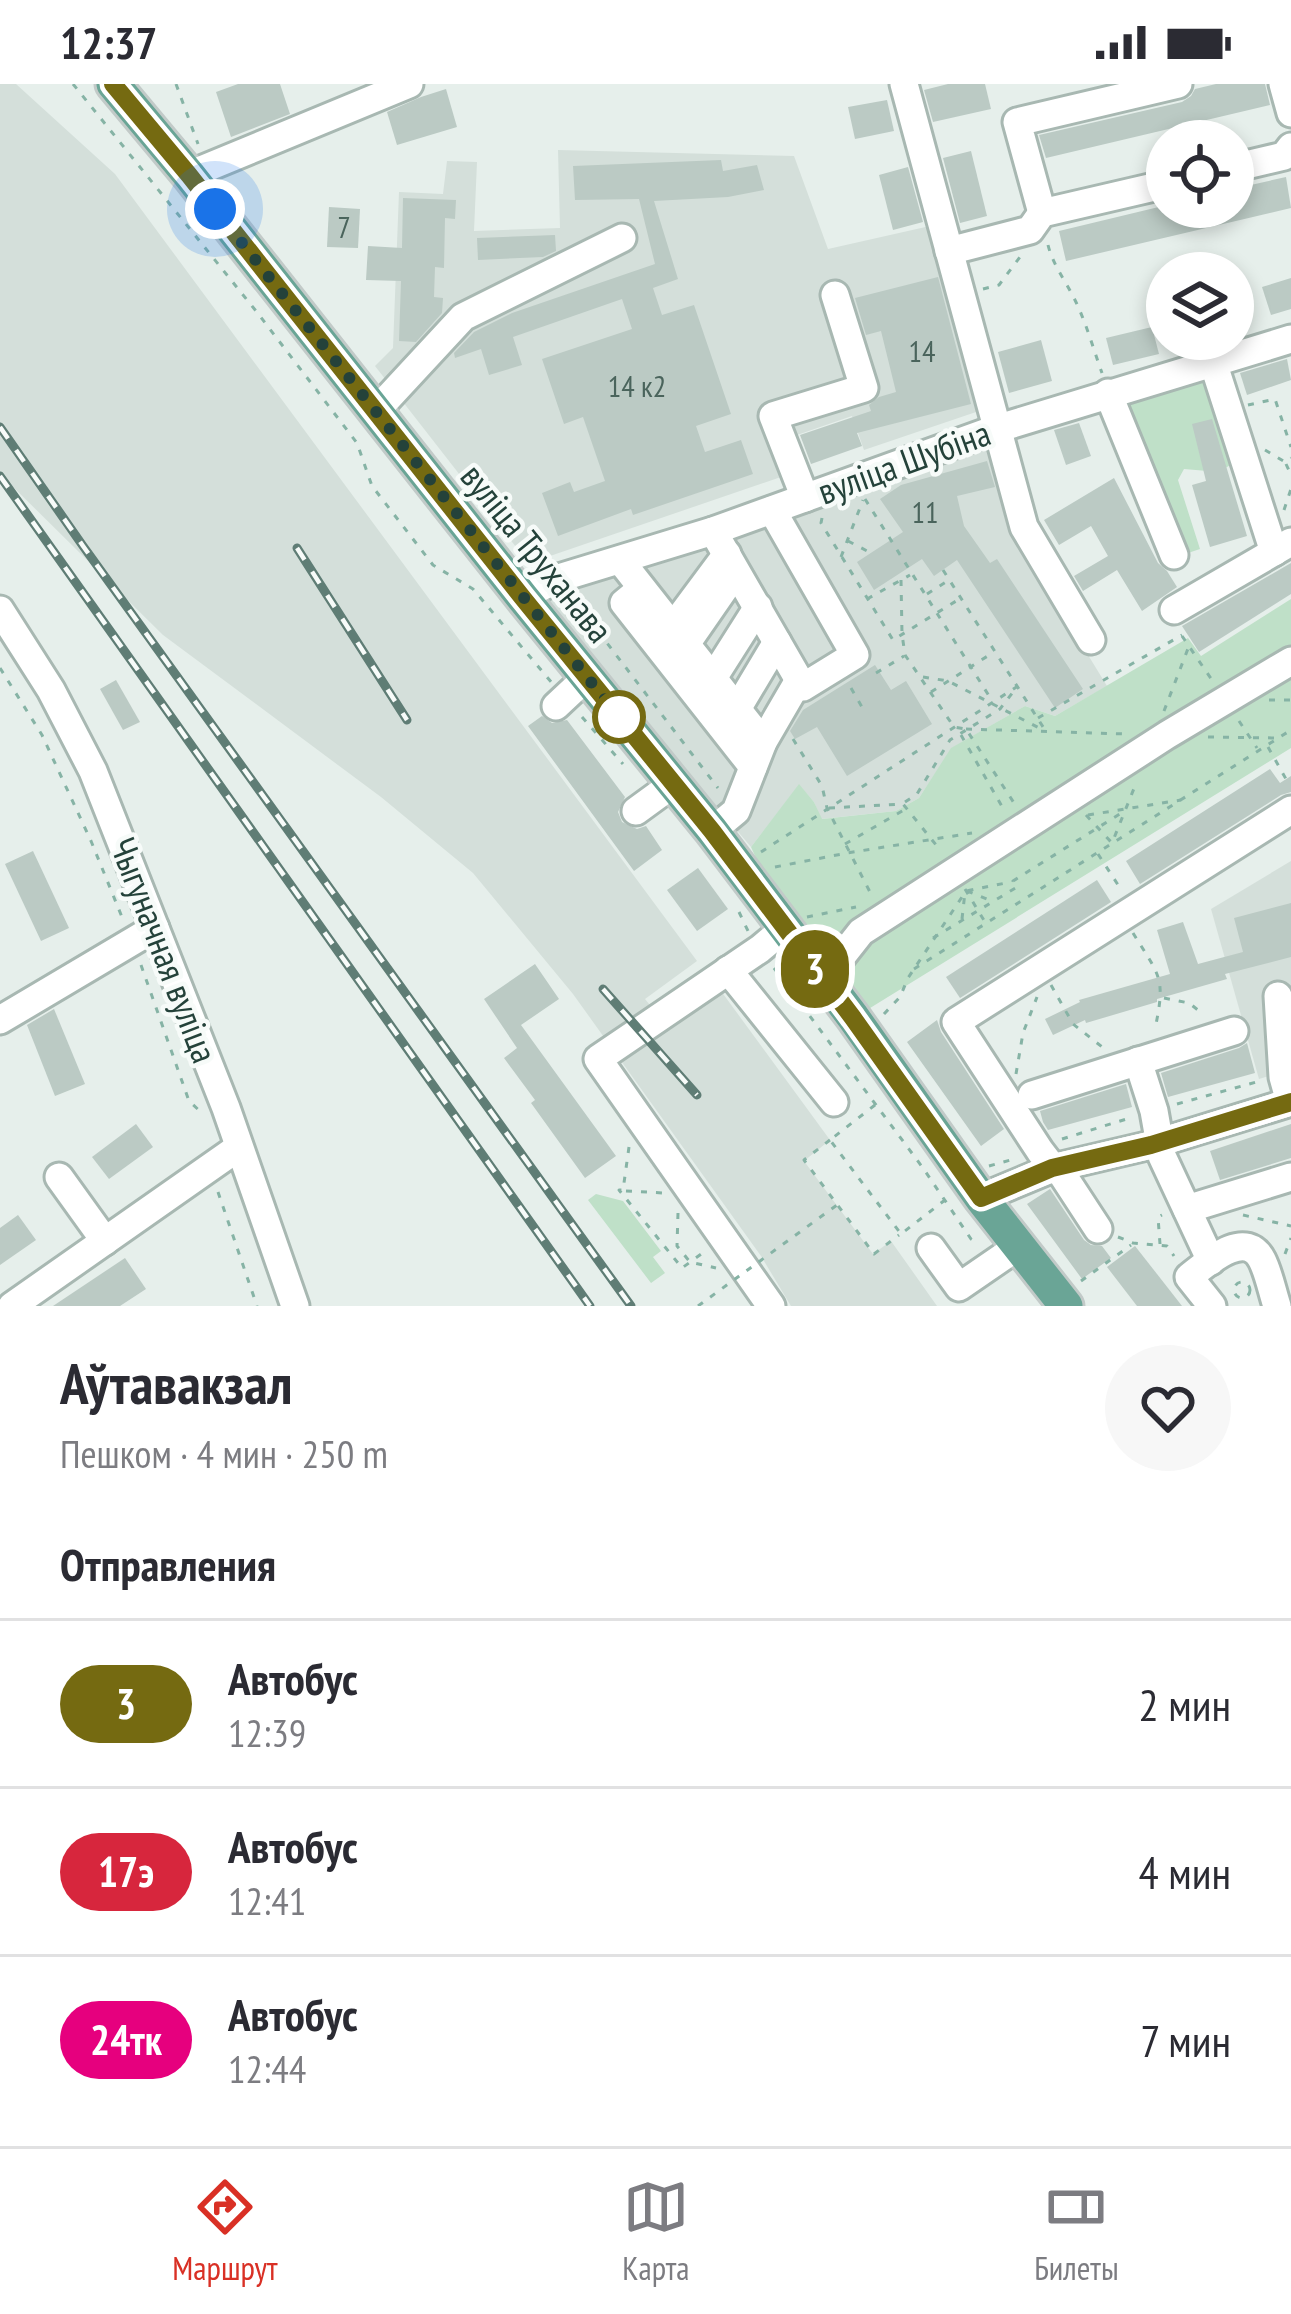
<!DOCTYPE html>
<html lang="ru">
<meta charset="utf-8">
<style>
body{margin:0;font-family:"PT Sans Narrow",sans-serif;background:#f7f7f7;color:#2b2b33;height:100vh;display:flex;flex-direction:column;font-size:45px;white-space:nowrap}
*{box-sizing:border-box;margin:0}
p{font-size:39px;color:#7c7c81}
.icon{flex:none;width:66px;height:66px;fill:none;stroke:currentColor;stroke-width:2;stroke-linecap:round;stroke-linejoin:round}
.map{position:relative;height:1222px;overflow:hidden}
.panel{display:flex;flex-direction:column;background:#fff;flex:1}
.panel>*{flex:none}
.badge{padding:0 24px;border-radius:39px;font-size:42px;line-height:78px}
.tools{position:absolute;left:1146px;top:36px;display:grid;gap:24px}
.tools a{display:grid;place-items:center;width:108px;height:108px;border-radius:50%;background:#fff;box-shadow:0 6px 18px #0003;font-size:60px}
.you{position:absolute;width:60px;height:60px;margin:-30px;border:9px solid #fff;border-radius:50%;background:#1a73e8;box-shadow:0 0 0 18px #1a73e833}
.map>.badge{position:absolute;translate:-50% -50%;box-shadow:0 0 0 6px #fff}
h2{padding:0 60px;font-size:45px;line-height:108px}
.round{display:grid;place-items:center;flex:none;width:126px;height:126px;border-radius:63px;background:#f7f7f7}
.overview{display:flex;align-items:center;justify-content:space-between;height:204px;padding:0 60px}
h1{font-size:57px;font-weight:600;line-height:90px}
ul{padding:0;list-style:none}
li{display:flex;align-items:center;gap:36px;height:168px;padding:0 60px;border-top:3px solid #e1e1e2}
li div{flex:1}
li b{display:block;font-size:45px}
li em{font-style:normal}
li .badge{min-width:132px;font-weight:700;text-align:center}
.status{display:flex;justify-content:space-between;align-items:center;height:84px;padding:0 60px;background:#fff;direction:ltr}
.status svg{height:33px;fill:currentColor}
.tab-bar{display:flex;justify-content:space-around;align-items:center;height:168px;border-top:3px solid #e1e1e2;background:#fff;font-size:33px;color:#7c7c81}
.tab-bar a{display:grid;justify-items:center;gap:6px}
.tab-bar .current{color:#d93025}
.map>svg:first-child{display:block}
</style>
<div class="status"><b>12:37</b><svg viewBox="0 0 49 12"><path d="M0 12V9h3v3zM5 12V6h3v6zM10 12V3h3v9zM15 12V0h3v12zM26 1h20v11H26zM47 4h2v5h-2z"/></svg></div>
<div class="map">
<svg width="1291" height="1222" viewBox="0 0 1291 1222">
<rect width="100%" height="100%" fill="#e6efeb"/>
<g fill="#d4dfda">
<path d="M0,0h16l99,90 582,787 -52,38 25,31 51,-39 109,149 -26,21 69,93 18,-13 46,65h-146l-30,-50 -188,-262 -100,-121 -92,-76 -218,-162 -163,-161z"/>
<path d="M558,66l236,6 34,93 102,-23 49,185 -115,39 -12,-34 -55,19 1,5 -27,10 10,27 -231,79 -34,-9 -141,-181 18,-18 6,-156 44,2 4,-33 30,1 -3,69 86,-3z"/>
<path d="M987,355l24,90 96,157 -52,30 -30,-10 -73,42 -33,50 -23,13 -75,8 -7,-17 -15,-17 -48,62 -204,-241 3,-10 7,-7z"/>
<path d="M1291,777v208l-32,10 -48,-170z"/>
</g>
<g fill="#bfe0c8">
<path d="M1205,287l30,91 -16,10 -35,-3 -6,11 22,69 -18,6 -62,-158z"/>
<path d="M1291,515v149l-429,265 -90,-119 -21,-47 48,-63 15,18 8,17 74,-8 23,-13 32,-50 74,-42 30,10 133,-78 13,18z"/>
<path d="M596,1110l27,7 38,50 -8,6 12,16 -14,10 -63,-83z"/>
</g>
<g fill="#bbcac4">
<path d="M238,0h42l10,30 -59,23 -15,-45z"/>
<path d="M948,0h37l6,25 -58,13 -9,-32z"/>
<path d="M1216,0h49l5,21 -224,53 -7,-23 143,-33 9,-6 4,-7z"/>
<path d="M446,5l11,38 -60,18 -10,-33 34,-15z"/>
<path d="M887,16l7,31 -39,8 -7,-32z"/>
<path d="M971,67l16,65 -27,7 -17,-65z"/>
<path d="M721,76l2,11 34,-6 7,25 -36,7 -74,4 24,78 -25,9 9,27 32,-10 37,109 -35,12 9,26 36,-12 12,34 -120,41 -2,-6 -73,27 -16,-43 28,-11 4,10 31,-11 -22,-64 -19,7 -22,-65 90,-30 -10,-30 -109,38 9,28 -33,10 -8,-26 -26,9 -1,-5 20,-21 38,-19 143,-49 -16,-65 -64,1 -2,-34z"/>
<path d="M908,83l15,55 -30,8 -14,-55z"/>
<path d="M1286,93l5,31 -225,53 -7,-30 108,-26 66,2v-18z"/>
<path d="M403,114l53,2 -1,19 -10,-1 -1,50 -9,-1 -1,30 9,1 -1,15 -26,29 -17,-1 2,-60 -35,-1 2,-34 34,2z"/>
<path d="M329,123l31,2 -2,39 -31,-1z"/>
<path d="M555,151l1,16 -13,6 -65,3 -1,-22z"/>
<path d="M938,193l33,127 -114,29 5,13 -51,18 -11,-29 71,-24 -2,-6 10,-8 17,-5 -15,-61 -15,4 -11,-37z"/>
<path d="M1291,194v31l-20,6 -9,-28z"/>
<path d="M1152,243l7,27 -46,11 -7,-27z"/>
<path d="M1041,256l11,41 -43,12 -11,-41z"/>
<path d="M1287,275l4,21 -44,15 -7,-22z"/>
<path d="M1212,335l35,117 -37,11 -18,-62 14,-4 -14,-57z"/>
<path d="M1079,339l12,33 -25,9 -12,-35z"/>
<path d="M987,377l8,26 -38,9 7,30 26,37 7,-4 86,130 -28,19 -98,-148 -23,16 -12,-17 -48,31 -17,-28 46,-30 -23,-33 21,-14z"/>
<path d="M1114,394l44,85 9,8 10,16 -35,24 -25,-41 -34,21 -9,-15 34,-20 -17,-30 -32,19 -15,-25z"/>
<path d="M1291,479v31l-92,58 -17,-26z"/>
<path d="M875,581l16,25 15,-9 26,43 -85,52 -30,-49 -22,12 -5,-8 13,-21z"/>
<path d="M116,596l24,42 -17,8 -23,-41z"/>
<path d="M542,632l10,7 15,-3 58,77 -7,15 4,10 15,7 9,-3 16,24 -28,21 -106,-145z"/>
<path d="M1270,685l10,14 11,-7v16l-10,3 -141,89 -14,-23z"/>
<path d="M33,767l36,77 -28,13 -36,-77z"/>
<path d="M698,784l30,41 -31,22 -30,-41z"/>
<path d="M1097,796l14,22 -151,96 -14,-21z"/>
<path d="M1291,819v54l-66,17 2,5 -70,20v3l-71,21 -1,-3 -32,15 -8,-16 35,-17 -1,-2 91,-26 -13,-44 26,-8 15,42 45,-12 -9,-34z"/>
<path d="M535,880l24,35 -38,26 95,131 -31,22 -54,-75 4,-3 -31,-42 13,-10 -33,-49z"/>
<path d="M54,925l31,75 -30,12 -28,-71z"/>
<path d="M937,936l4,12 63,97 -23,17 -74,-104z"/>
<path d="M1247,959l8,30 -87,24 -7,-24 78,-25z"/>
<path d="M1126,1000l6,23 -84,23 -5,-8 -3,-11z"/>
<path d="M136,1040l17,23 -44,32 -17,-22z"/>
<path d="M1291,1040v34l-71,22 -10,-29z"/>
<path d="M1050,1105l34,51 7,5 11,1 9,12 -29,21 -55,-75z"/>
<path d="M18,1131l18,25 -36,25v-37z"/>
<path d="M1135,1162l22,28 25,32h-45l-30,-39z"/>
<path d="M125,1174l21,31 -26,17h-67z"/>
</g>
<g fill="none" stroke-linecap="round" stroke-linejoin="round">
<g stroke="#a8b8b2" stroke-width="33">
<g id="minor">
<path d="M904,0l120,443 67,113"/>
<path d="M1283,0l8,29"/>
<path d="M1233,84l51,-12 7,-9"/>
<path d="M189,91l220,-91"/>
<path d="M1042,129l-25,-91 161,-38"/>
<path d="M949,167l81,-21 12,-17 125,-29"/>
<path d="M1213,278l61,190"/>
<path d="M1108,309l66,162"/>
<path d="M375,328l88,-95 159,-79"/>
<path d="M805,414l-32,-82 91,-28 -29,-93"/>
<path d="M713,447l90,156 52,-32 -83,-145"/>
<path d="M620,476l143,182"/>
<path d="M641,505l-17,14 129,164"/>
<path d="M522,513l37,-19 154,-47 283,-102 295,-90"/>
<path d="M0,526l51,80 42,81 133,337 69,198"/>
<path d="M1174,526l117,-68"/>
<path d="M672,544l55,-74"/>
<path d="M686,560l45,-65"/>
<path d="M713,594l45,-71"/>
<path d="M556,622l31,-29"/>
<path d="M737,625l40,-67"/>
<path d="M636,727l37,-27"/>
<path d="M712,747l24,-20 27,-69 36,-62"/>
<path d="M835,881l26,-33 306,-197 124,-74"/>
<path d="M728,886l106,132"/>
<path d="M1278,912l5,81 7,25"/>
<path d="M0,936l155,-92"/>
<path d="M1138,977l16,50 8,45 49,105"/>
<path d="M1032,1011l202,-64"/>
<path d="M59,1093l46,64"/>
<path d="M981,1114l72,-30 98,-23 140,-43"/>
<path d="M1187,1125l104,-32"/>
<path d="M1098,1145l-36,-55 -9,-6 -13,-17 -84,-129 335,-212"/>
<path d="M931,1164l28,39 61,-42"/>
<path d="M12,1222l227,-159"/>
<path d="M771,1222l-173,-247 162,-110 24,-20"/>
<path d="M1212,1222l-23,-29c17,-13 56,-50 73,-17 7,14 10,31 15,46"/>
</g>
</g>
<g stroke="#c2cac8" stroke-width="39">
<path id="major" d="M113,0l76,91 333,422 190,234 141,186 128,181 85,108"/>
</g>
<g stroke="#86b3a5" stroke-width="3" stroke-dasharray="6 9" stroke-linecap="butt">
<path d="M73,0l183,227 101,132 15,43 61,79 40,24 79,94"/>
<path d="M176,0l22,60"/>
<path d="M1048,161c5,20 17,35 26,53 12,24 19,50 28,75"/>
<path d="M983,205l16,-4 21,-28"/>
<path d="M1248,321l27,-6 16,48"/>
<path d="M1265,366l20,12 6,-4"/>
<path d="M1286,380l5,11"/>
<path d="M865,415l126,200"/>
<path d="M1284,426l7,-21"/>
<path d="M822,434l-1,5 72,117 68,-42"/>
<path d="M848,457l23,12"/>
<path d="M524,472l19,5"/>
<path d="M841,473l22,-57"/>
<path d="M943,486l102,160"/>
<path d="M901,496l1,54 3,21 49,72 12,2 50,77"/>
<path d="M927,510l22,-14"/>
<path d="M571,512l147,192"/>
<path d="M867,515l43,-24"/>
<path d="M1182,552l32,47"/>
<path d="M0,584l42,67 49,106 33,81"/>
<path d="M876,589l28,-17"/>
<path d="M923,593l25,4 97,50"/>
<path d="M851,604l11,19"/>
<path d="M931,608l63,-40"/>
<path d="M1269,616h22"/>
<path d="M1164,627l25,-65"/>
<path d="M582,633l41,47"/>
<path d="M1038,634l144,-83"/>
<path d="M1239,637l18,27"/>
<path d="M966,645l161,5"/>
<path d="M961,651l43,75"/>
<path d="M1208,653l69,1"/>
<path d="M793,655l29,47 5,22 45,88"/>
<path d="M1268,663l18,32"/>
<path d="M905,718l12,-8 33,-54 50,-31 13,-17"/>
<path d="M829,724l74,-4 38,47"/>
<path d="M1086,731l26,28 25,-62"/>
<path d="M1088,731l93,-15"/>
<path d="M845,760l59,-34"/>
<path d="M761,768l257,-166"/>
<path d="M1098,770l24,37"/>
<path d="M775,783l72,-14 125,-20"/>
<path d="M965,805l20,33"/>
<path d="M967,807l25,10"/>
<path d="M739,828l9,19"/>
<path d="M807,833l49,-10"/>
<path d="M962,835l3,-27"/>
<path d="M1133,849c27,44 33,44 22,96"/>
<path d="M933,854l84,-51 -4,-6 113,-71"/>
<path d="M141,881l48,136 14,13"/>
<path d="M774,884l149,200 48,71 8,5"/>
<path d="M914,885l377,-239"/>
<path d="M1051,901l22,39 33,26"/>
<path d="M1164,914l25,5 14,11"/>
<path d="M884,930l16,-17 8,-19 58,-87 45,-9"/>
<path d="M1016,990l7,-41 14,-36"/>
<path d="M1177,1020l83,-23"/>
<path d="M875,1021l-45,35 71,94 44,-34"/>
<path d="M1062,1055l71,-22"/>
<path d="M830,1056l-26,20 70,94 25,-19"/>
<path d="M629,1063l-6,43h-4l63,78 22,-16"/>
<path d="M989,1082l25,-7"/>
<path d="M626,1107l38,2"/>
<path d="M218,1108l39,114"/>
<path d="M678,1129l-1,33 13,16 26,6"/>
<path d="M1243,1131l48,11"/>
<path d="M1118,1153l15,6 34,3 7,10"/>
<path d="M1160,1160l-2,-27 4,-2"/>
<path d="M1285,1170l6,-16"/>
<path d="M1081,1197l50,-36"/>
<circle cx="1242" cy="1206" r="8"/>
</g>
<use href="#minor" stroke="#fff" stroke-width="27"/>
<use href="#major" stroke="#6aa596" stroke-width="33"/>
<g stroke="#5f7d75" stroke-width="9">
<g id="rail">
<path d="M0,343l83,119 548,760"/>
<path d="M0,392l590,830"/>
<path d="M297,464l110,172"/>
<path d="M603,905l94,106"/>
</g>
</g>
<use href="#rail" stroke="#f7fbf9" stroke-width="4.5" stroke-dasharray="14" stroke-linecap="butt"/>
<path stroke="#86b3a5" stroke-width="3" stroke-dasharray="6 9" stroke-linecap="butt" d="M698,1222l139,-101"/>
</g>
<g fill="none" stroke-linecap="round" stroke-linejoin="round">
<g stroke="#fff" stroke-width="27">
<path id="line" d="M113,0l76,91 333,422 190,234 141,187 128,180 71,-30 99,-23 140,-43"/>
</g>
<use href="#line" stroke="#756a11" stroke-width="18"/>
<path stroke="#24423a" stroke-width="12" stroke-dasharray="0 21.6" d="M215,125l407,512 -3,-4"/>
</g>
<circle fill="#fff" stroke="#756a11" stroke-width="6" cx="619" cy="633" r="24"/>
<g text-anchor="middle" stroke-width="9" stroke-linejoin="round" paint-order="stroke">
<g font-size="30" fill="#4a645c">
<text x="344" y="154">7</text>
<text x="922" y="278">14</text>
<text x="637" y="313">14 к2</text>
<text x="925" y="439">11</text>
</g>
<g font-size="36" fill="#24423a" stroke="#f7fbf9">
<text transform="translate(904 378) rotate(-20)" y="13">вуліца Шубіна</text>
<text transform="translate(537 469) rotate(51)" y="13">вуліца Труханава</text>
<text transform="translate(164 866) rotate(69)" y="13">Чыгуначная вуліца</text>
</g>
</g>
</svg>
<div class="tools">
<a><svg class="icon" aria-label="locate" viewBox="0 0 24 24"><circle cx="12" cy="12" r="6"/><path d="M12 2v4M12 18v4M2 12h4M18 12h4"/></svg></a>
<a><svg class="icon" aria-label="layers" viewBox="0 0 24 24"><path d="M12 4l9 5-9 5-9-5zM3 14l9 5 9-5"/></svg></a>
</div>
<div class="you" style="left:215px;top:125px"></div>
<b class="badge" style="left:815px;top:885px;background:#756a11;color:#fff">3</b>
</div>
<section class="panel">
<div class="overview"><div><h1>Аўтавакзал</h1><p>Пешком · 4 мин · 250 m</p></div><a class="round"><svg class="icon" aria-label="heart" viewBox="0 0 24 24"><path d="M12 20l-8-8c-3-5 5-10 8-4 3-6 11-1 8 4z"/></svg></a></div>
<h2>Отправления</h2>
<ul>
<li><span class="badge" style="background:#756a11;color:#fff">3</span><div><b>Автобус</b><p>12:39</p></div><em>2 мин</em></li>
<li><span class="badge" style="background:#d7263d;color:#fff">17э</span><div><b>Автобус</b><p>12:41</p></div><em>4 мин</em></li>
<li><span class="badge" style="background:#e6007e;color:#fff">24тк</span><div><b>Автобус</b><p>12:44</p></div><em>7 мин</em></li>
</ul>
</section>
<nav class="tab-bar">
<a class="current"><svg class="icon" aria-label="directions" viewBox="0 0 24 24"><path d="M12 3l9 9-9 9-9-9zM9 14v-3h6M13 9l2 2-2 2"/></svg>Маршрут</a>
<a><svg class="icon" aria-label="map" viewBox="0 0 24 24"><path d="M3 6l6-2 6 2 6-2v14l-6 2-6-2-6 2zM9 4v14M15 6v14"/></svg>Карта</a>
<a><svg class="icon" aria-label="tickets" viewBox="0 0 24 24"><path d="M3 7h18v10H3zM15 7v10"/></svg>Билеты</a>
</nav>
